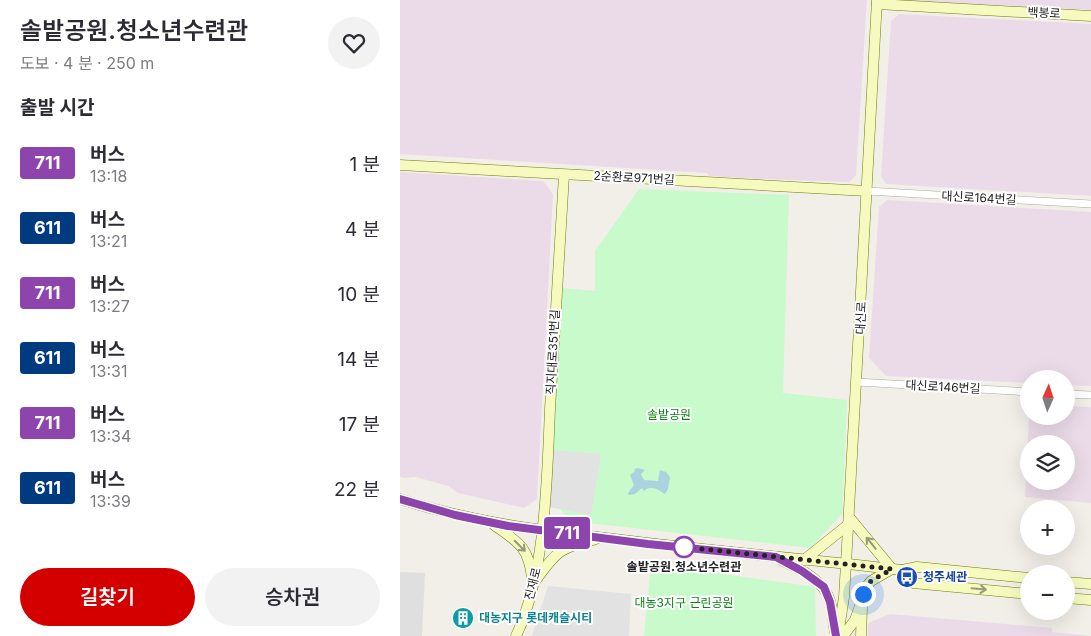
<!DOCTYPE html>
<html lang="ko">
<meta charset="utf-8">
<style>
body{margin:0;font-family:Inter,"Noto Sans KR",sans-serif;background:#f2f2f3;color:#2b2b33;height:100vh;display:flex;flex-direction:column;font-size:19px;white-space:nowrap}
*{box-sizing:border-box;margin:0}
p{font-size:16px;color:#7c7c81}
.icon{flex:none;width:28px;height:28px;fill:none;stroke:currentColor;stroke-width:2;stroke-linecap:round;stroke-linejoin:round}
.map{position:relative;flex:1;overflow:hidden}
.side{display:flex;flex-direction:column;background:#fff;width:400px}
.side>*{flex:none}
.badge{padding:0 10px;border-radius:4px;font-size:18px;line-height:32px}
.needle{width:32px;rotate:3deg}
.fabs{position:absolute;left:620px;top:370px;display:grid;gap:10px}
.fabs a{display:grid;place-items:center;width:55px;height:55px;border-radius:50%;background:#fff;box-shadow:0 5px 20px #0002;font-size:25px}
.you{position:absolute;width:25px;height:25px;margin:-12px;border:4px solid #fff;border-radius:50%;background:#1a73e8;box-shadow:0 0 0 8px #1a73e833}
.map>.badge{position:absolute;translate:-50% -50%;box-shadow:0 0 0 2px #fff}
h2{padding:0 20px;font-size:19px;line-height:45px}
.round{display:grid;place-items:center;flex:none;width:52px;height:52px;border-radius:26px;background:#f2f2f3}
.headline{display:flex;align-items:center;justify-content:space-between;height:85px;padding:0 20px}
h1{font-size:24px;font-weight:600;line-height:38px}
.primary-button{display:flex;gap:10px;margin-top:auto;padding:10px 20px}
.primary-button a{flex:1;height:58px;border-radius:30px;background:#d40000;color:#fff;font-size:20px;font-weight:600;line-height:58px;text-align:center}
.primary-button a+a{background:#f2f2f3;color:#2b2b33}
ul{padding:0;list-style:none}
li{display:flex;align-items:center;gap:15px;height:65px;padding:0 20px}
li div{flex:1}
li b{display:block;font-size:19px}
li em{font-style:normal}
li .badge{min-width:55px;font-weight:700;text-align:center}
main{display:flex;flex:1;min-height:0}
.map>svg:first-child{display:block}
</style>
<main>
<section class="side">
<div class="headline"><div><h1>솔밭공원.청소년수련관</h1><p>도보 · 4 분 · 250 m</p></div><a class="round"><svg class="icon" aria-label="heart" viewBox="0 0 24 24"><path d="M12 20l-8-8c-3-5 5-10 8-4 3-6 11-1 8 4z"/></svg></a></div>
<h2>출발 시간</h2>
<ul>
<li><span class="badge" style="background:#8e44ad;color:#fff">711</span><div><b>버스</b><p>13:18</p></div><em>1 분</em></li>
<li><span class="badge" style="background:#003b80;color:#fff">611</span><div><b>버스</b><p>13:21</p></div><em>4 분</em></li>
<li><span class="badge" style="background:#8e44ad;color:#fff">711</span><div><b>버스</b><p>13:27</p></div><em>10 분</em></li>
<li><span class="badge" style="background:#003b80;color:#fff">611</span><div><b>버스</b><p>13:31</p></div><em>14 분</em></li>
<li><span class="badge" style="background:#8e44ad;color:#fff">711</span><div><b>버스</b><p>13:34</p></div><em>17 분</em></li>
<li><span class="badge" style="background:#003b80;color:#fff">611</span><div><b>버스</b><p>13:39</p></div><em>22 분</em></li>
</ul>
<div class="primary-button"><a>길찾기</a><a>승차권</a></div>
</section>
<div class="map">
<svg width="691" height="636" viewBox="0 0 691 636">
<rect width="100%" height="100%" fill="#f2efe9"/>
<path fill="#e0dfdf" d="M0,572l25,1 -3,63h-22z"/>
<g fill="#ebdbe8" fill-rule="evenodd">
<path d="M0,0h467l-11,176 -7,6 -86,-3 -54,-3 -2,-3 -307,-19z"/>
<path d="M489,0h202v10l-201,-10z"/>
<path d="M499,14l192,10v172l-205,-12 -5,-8 10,-155z"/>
<path d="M0,172l143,9 10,13 -16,305 -13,9 -66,-15 -10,-7 -32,-9 -12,1 -4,-1z"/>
<path d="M487,200l204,12v174l-25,-1v-6h-37v4l-143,-7 -17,-18 10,-151z"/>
<path d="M666,406l25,1v96l-66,-6 4,-81h37zM629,444h37v37h-37z"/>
<path d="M490,614l162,14v4l39,4h-223v-13z"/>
</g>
<g fill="#c8facc">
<path d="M239,189l150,6 -6,198 64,7 -5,114 -32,34 -239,-27 -22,-23 13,-210 33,3v-40z"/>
<path d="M251,564l164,23 1,49h-172z"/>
</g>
<g fill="#e2e2e2">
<path d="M152,450l49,4 -10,61 -42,-8z"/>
<path d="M148,586l83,8 -2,42h-97z"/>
</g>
<path fill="#aad3df" d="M238,468l7,2 -4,4 3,6 14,1 2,-11 6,2 4,5 -2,12 -3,5c-7,-4 -14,-10 -21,-3l-2,-3 -7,6 -6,1 -1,-2 6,-8 -4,-10 5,-4 -1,-2z"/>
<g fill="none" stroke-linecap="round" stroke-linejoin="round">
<g stroke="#a9a9a9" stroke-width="8">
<g id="street">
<path d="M467,191l224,13"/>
<path d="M457,382l172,10"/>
<path d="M666,394l25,1"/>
</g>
</g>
<g stroke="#707d05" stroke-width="11">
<g id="secondary">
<path d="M477,4l214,12"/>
<path d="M0,165l467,26"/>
<path d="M0,499c64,21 130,30 197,38 101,13 203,21 305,33l15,-3 112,11"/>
<path d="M449,517l43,52"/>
<path d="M94,525c24,17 34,21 38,52"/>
<path d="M381,560c19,9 43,20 49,41 3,10 3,21 5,31"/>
<path d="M404,560l45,-36"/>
<path d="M502,570l11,13 116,11"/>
<path d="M136,580c22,-31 24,-31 60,-41"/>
<path d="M666,582l25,2"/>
<path d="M666,598l25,2"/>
<path d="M116,636c30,-63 31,-158 34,-227 4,-78 9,-156 14,-234"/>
<path d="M438,636l6,-39 2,-33 31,-564"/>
<path d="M443,636l12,-16 12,-34 4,-5 21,-12"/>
<path d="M461,636l1,-29"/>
</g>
</g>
<use href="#street" stroke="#fff" stroke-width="7"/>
<use href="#secondary" stroke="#f7fabf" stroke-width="10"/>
</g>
<defs><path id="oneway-shaft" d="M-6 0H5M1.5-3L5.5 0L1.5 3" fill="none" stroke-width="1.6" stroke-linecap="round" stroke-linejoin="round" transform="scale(1.25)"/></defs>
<g stroke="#979978">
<use href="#oneway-shaft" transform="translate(471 543) rotate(-129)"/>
<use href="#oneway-shaft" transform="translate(120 546) rotate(45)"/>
<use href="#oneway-shaft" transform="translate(579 589) rotate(5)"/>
</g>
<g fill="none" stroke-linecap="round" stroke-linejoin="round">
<g stroke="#fff" stroke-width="11">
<path id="line" d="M0,499l55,16 53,11 140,18 128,13 26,14 22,16 6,15 6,34"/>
</g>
<use href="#line" stroke="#8e44ad" stroke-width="8"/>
<path stroke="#222" stroke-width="5" stroke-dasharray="0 9" d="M284,547l208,22 -21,12 -8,13"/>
</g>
<defs>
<g id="bus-disc" transform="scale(1.125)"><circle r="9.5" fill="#1a4fb4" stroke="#fff"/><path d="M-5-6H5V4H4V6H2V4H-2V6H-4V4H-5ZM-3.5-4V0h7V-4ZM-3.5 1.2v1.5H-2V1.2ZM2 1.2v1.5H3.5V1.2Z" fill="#fff"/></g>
<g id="building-disc" transform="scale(1.125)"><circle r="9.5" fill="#0f9aa8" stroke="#fff"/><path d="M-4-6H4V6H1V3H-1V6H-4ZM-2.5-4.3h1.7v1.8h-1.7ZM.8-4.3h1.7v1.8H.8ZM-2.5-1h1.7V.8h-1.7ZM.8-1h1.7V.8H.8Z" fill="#fff"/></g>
</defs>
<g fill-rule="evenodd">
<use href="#bus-disc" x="507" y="577"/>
<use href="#building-disc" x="63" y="618"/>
</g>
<circle fill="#fff" stroke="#8e44ad" stroke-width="2.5" cx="284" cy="547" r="10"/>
<g text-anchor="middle" stroke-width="4" stroke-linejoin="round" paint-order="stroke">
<g font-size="12" fill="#222" stroke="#fff">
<text transform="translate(644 13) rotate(3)" y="4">백봉로</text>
<text transform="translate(234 178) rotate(3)" y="4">2순환로971번길</text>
<text transform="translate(579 198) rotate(3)" y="4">대신로164번길</text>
<text transform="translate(461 318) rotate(-87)" y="4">대신로</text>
<text transform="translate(153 352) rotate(-87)" y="4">직지대로351번길</text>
<text transform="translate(543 387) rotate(3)" y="4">대신로146번길</text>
<text transform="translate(133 584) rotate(-76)" y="4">진재로</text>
</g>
<g font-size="12" fill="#0c8416" stroke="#fff">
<text x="269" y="419">솔밭공원</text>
<text x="284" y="607">대농3지구 근린공원</text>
</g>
<g font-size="12" font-weight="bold" fill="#222" stroke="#fff">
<text x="284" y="571">솔밭공원.청소년수련관</text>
</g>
<g font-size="12" font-weight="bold" fill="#164399" stroke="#fff" text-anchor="start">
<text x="523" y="581">청주세관</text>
</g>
<g font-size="12" font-weight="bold" fill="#0d838f" stroke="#fff" text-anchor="start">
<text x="79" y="622">대농지구 롯데캐슬시티</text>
</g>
</g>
</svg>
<div class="fabs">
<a><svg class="needle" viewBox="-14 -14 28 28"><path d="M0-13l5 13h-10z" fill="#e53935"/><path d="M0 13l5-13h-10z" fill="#7c7c81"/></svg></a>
<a><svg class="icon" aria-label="layers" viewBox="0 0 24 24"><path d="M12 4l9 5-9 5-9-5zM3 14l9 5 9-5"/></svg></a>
<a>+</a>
<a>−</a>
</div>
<div class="you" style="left:463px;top:594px"></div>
<b class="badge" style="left:167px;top:533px;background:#8e44ad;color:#fff">711</b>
</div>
</main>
